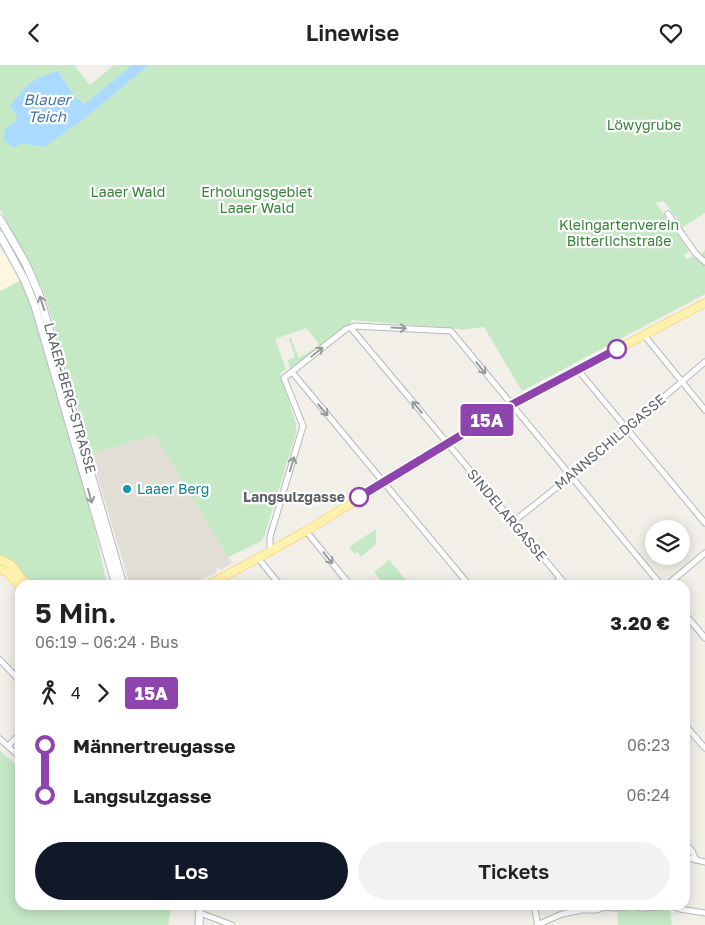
<!DOCTYPE html>
<html lang="de">
<meta charset="utf-8">
<style>
body{margin:0;font-family:"Golos Text",sans-serif;background:#f2f2f2;color:#222;height:100vh;display:flex;flex-direction:column;font-size:19px;white-space:nowrap}
*{box-sizing:border-box;margin:0}
p{font-size:16px;color:#767676}
.icon{flex:none;width:28px;height:28px;fill:none;stroke:currentColor;stroke-width:2;stroke-linecap:round;stroke-linejoin:round}
.map{position:relative;flex:1;overflow:hidden}
.sheet{position:absolute;left:15px;top:515px;width:675px;height:330px;display:flex;flex-direction:column;background:#fff;border-radius:15px;box-shadow:0 2px 12px #0003}
.sheet>*{flex:none}
.badge{padding:0 10px;border-radius:4px;font-size:18px;line-height:32px}
.tools{position:absolute;left:645px;top:455px;display:grid;gap:10px}
.tools a{display:grid;place-items:center;width:45px;height:45px;border-radius:50%;background:#fff;box-shadow:0 2px 12px #0003;font-size:25px}
.map>.badge{position:absolute;translate:-50% -50%;box-shadow:0 0 0 2px #fff}
.legs{display:flex;align-items:center;gap:8px;height:55px;padding:0 20px;font-size:16px}
.legs p{margin-inline-start:auto}
.overview{display:flex;align-items:center;justify-content:space-between;height:85px;padding:0 20px}
h1{font-size:28px;font-weight:600;line-height:38px}
.button{display:flex;gap:10px;margin-top:auto;padding:10px 20px}
.button a{flex:1;height:58px;border-radius:30px;background:#111827;color:#fff;font-size:20px;font-weight:600;line-height:58px;text-align:center}
.button a+a{background:#f2f2f2;color:#222}
ul{padding:0 20px;list-style:none}
li{display:flex;align-items:center;gap:18px;height:50px;font-size:19px}
li i{display:grid;place-items:center;width:8px;height:100%;margin:0 6px;background:currentColor}
li i::after{content:'';width:12px;height:12px;margin:-6px;border:4px solid;border-radius:50%;background:#fff}
li p{margin-inline-start:auto}
li:first-child i{background:linear-gradient(#0000 50%,currentColor 0)}
li:last-child i{background:linear-gradient(currentColor 50%,#0000 0)}
header{display:flex;justify-content:space-between;align-items:center;height:65px;padding:0 20px;background:#fff;font-size:22px;font-weight:600}
.map>svg:first-child{display:block}
</style>
<header><svg class="icon" aria-label="back" viewBox="0 0 24 24"><path d="M15 5l-7 7 7 7"/></svg>Linewise<svg class="icon" aria-label="heart" viewBox="0 0 24 24"><path d="M12 20l-8-8c-3-5 5-10 8-4 3-6 11-1 8 4z"/></svg></header>
<div class="map">
<svg width="705" height="860" viewBox="0 0 705 860">
<rect width="100%" height="100%" fill="#f1efe8"/>
<path fill="#fef7e0" d="M0,190h8l13,25 -21,11z"/>
<path fill="#e1ded6" d="M155,370l77,128 -11,7 -1,-3 -4,2 1,3 -27,13h-60l-39,-131z"/>
<g fill="#c5e8c5">
<path d="M0,0h74l16,20 24,-20h18l-47,39 -10,-7 -17,-26 -41,44 -2,7 5,21 65,-25 64,-53h556v148l-24,15 -4,-5v-4l-13,-18 -8,2 33,48 -5,4 2,4 15,-5 4,-4v44l-183,97 -38,-64 -23,3v-1l-110,-9v5l-32,22 -2,-3 2,-1 -13,-15 -31,11 11,30 -6,4 16,51v10l-32,103 -4,5 -32,15 -73,-122 -64,19 -47,-162 -44,-83z"/>
<path d="M21,215l12,31 48,162 11,43 15,69h-74l-19,-23 -14,-7v-264z"/>
<path d="M291,273l8,20 14,-9 3,1 -26,20 -2,-10 7,-3 -6,-18z"/>
<path d="M376,464v15l-15,13 -3,-5 -3,2 -6,-7z"/>
<path d="M389,495l17,20 -6,5h-15l-11,-13z"/>
<path d="M0,686l20,17v137h152l-4,20h-168z"/>
<path d="M633,844h35l2,2 2,14h-54l-1,-13 1,-2z"/>
</g>
<path fill="#aadaff" d="M132,0h17l-64,53 -41,29 -24,-4 -5,5 -11,-7 1,-13 10,-6 2,-7 -7,-9c17,-22 21,-27 48,-35l17,26 10,7z"/>
<g fill="none" stroke-linecap="round" stroke-linejoin="round">
<g stroke="#b5b8bc" stroke-width="7">
<g id="street">
<path d="M668,149l28,40 9,8"/>
<path d="M351,263l215,257"/>
<path d="M644,270l61,75"/>
<path d="M578,305l127,153"/>
<path d="M292,307l177,213"/>
<path d="M513,457l58,-46 134,-114"/>
<path d="M306,466l44,54"/>
<path d="M270,486v-14l33,-111 -19,-48 62,-49 9,-3 96,5 210,254"/>
<path d="M258,493l22,27"/>
<path d="M553,520l7,-6"/>
<path d="M667,520l38,-32"/>
<path d="M685,549l20,24"/>
<path d="M0,595l20,21"/>
<path d="M685,660l20,23"/>
<path d="M0,674l20,18"/>
<path d="M8,681l12,-12"/>
<path d="M685,778l7,8 4,9"/>
<path d="M685,792l20,5"/>
<path d="M534,840l4,20"/>
<path d="M200,848l32,12"/>
<path d="M537,860l25,-11 20,-4h15l6,-3 12,1 19,-2 8,2 30,-2 8,3 25,4"/>
</g>
</g>
<g stroke="#b6babf" stroke-width="9">
<g id="secondary">
<path d="M0,154l26,45 13,30 84,291"/>
<path d="M0,170l25,46 10,25 81,279"/>
<path d="M199,860l1,-20"/>
</g>
</g>
<g stroke="#f2c960" stroke-width="9">
<g id="primary">
<path d="M0,495c14,2 18,16 26,25"/>
<path d="M0,504l7,3 13,15"/>
<path d="M208,520l50,-27 48,-27 205,-126 194,-102"/>
</g>
</g>
<use href="#street" stroke="#fff" stroke-width="5"/>
<use href="#secondary" stroke="#fff" stroke-width="7"/>
<use href="#primary" stroke="#fff2af" stroke-width="8"/>
</g>
<defs><path id="oneway-shaft" d="M-6 0H5M1.5-3L5.5 0L1.5 3" fill="none" stroke-width="1.6" stroke-linecap="round" stroke-linejoin="round" transform="scale(1.25)"/></defs>
<g stroke="#979a9d">
<use href="#oneway-shaft" transform="translate(42 238) rotate(-108)"/>
<use href="#oneway-shaft" transform="translate(399 263) rotate(3)"/>
<use href="#oneway-shaft" transform="translate(317 287) rotate(-39)"/>
<use href="#oneway-shaft" transform="translate(481 303) rotate(51)"/>
<use href="#oneway-shaft" transform="translate(417 342) rotate(-130)"/>
<use href="#oneway-shaft" transform="translate(323 345) rotate(50)"/>
<use href="#oneway-shaft" transform="translate(292 399) rotate(-73)"/>
<use href="#oneway-shaft" transform="translate(90 431) rotate(74)"/>
<use href="#oneway-shaft" transform="translate(328 493) rotate(51)"/>
</g>
<g fill="none" stroke-linecap="round" stroke-linejoin="round">
<g stroke="#fff" stroke-width="11">
<path id="line-1" d="M359,432l152,-92 106,-56"/>
</g>
<use href="#line-1" stroke="#8e44ad" stroke-width="8"/>
</g>
<g fill="#fff" stroke="#8e44ad" stroke-width="2.5">
<circle cx="617" cy="284" r="9"/>
<circle cx="359" cy="432" r="9"/>
</g>
<circle fill="#0f9aa8" stroke="#fff" stroke-width="2" cx="127" cy="424" r="5"/>
<g text-anchor="middle" stroke-width="4.5" stroke-linejoin="round" paint-order="stroke">
<g font-size="14" fill="#348238" stroke="#fff">
<text x="644" y="65">Löwygrube</text>
<text x="128" y="132">Laaer Wald</text>
<text x="257" y="132">Erholungsgebiet<tspan x="257" dy="16">Laaer Wald</tspan></text>
<text x="619" y="165">Kleingartenverein<tspan x="619" dy="16">Bitterlichstraße</tspan></text>
</g>
<g font-size="14" fill="#5f6368" stroke="#fff">
<text transform="translate(70 333) rotate(74)" y="5">LAAER-BERG-STRASSE</text>
<text transform="translate(610 377) rotate(-40)" y="5">MANNSCHILDGASSE</text>
<text transform="translate(507 450) rotate(50)" y="5">SINDELARGASSE</text>
</g>
<g font-size="14" fill="#0d838f" stroke="#fff" text-anchor="start">
<text x="137" y="429">Laaer Berg</text>
</g>
<g font-size="14" font-weight="bold" fill="#5f6368" stroke="#fff" text-anchor="end">
<text x="345" y="437">Langsulzgasse</text>
</g>
<g font-size="15" font-style="italic" fill="#4174aa" stroke="#fff">
<text x="47" y="40">Blauer<tspan x="47" dy="17">Teich</tspan></text>
</g>
</g>
</svg>
<div class="tools">
<a><svg class="icon" aria-label="layers" viewBox="0 0 24 24"><path d="M12 4l9 5-9 5-9-5zM3 14l9 5 9-5"/></svg></a>
</div>
<b class="badge" style="left:487px;top:355px;background:#8e44ad;color:#fff">15A</b>
<section class="sheet">
<div class="overview"><div><h1>5 Min.</h1><p>06:19 – 06:24 · Bus</p></div><b>3.20 €</b></div>
<div class="legs"><svg class="icon" aria-label="walk" viewBox="0 0 24 24"><circle cx="13" cy="4" r="2"/><path d="M13 8l-2 6 4 7M11 14l-3 7M7 12l3-4h3l4 4"/></svg>4<svg class="icon" aria-label="forward" viewBox="0 0 24 24"><path d="M9 5l7 7-7 7"/></svg><b class="badge" style="background:#8e44ad;color:#fff">15A</b></div>
<ul>
<li><i style="color:#8e44ad"></i><b>Männertreugasse</b><p>06:23</p></li>
<li><i style="color:#8e44ad"></i><b>Langsulzgasse</b><p>06:24</p></li>
</ul>
<div class="button"><a>Los</a><a>Tickets</a></div>
</section>
</div>
